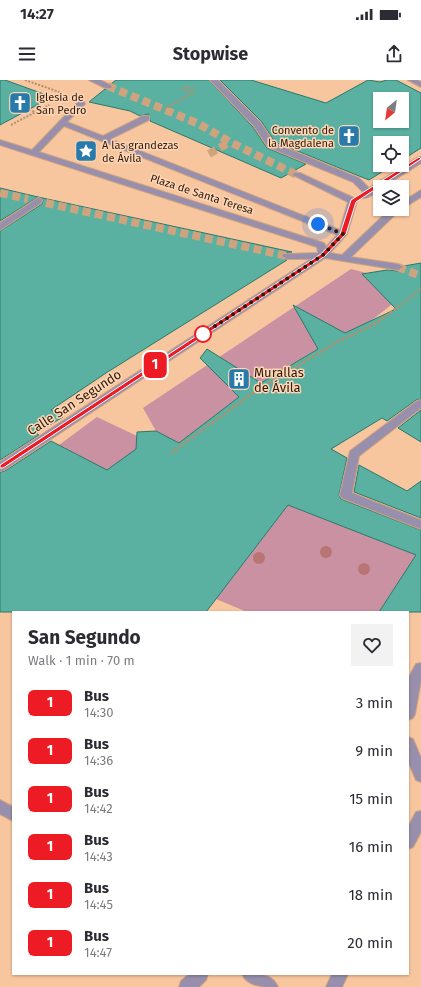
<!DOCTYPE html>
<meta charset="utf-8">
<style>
body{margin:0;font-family:"Fira Sans",sans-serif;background:#f2f2f3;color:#2b2b33;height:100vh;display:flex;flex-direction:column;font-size:15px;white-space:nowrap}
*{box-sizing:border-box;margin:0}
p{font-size:13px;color:#7c7c81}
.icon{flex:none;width:22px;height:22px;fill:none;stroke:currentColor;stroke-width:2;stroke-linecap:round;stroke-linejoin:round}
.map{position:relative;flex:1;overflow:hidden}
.panel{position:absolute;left:12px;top:531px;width:397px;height:364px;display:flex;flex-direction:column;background:#fff;border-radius:0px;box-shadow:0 1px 3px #0004}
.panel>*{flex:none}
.badge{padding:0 8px;border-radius:6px;font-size:14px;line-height:26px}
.needle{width:26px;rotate:209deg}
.fabs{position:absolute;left:373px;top:12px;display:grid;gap:8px}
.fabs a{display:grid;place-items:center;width:36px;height:36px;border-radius:0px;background:#fff;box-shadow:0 1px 3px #0004;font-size:20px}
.you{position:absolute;width:20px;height:20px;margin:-10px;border:3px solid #fff;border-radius:50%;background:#1a73e8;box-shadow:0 0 0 6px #1a73e833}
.map>.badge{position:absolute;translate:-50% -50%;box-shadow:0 0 0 2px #fff}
.round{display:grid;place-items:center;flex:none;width:42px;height:42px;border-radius:0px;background:#f2f2f3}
.head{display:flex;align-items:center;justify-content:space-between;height:68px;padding:0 16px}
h1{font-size:19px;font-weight:700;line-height:30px}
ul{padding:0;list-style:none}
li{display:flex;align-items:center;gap:12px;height:48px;padding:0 16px}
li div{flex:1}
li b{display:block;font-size:15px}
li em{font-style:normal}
li .badge{min-width:44px;font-weight:700;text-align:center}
.status{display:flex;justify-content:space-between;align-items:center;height:28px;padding:0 20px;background:#fff;direction:ltr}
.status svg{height:11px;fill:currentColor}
header{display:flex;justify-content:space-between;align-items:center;height:52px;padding:0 16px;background:#fff;font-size:18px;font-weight:700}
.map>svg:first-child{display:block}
</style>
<div class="status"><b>14:27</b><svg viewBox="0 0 49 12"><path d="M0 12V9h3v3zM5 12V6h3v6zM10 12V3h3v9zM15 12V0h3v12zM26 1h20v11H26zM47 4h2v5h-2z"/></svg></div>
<header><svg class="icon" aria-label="menu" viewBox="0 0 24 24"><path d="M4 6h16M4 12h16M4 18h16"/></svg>Stopwise<svg class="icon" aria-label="share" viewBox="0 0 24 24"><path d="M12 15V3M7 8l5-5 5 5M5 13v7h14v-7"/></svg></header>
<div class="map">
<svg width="421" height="907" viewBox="0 0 421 907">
<rect width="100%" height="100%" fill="#f8c69e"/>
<g fill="#c991a2">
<path d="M351,189l19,5 -3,3c1,9 24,17 33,21l-28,22 -45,23 -66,40 -20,-12 1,24 -63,48 -23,-12 -13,-23z"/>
<path d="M97,337l40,19 -1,4 3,7 -28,47 -32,-39 -20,-10z"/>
<path d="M288,425l128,50 -37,57h-132l-31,-13z"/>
</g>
<g fill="#5ab1a1" stroke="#2a786a" fill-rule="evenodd">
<path d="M0,0h5l47,17 -52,28z"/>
<path d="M116,0h93l44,47 14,21 39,16 -25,14 -131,-57 -1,-7 -9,2 -10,-5 -41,-9 16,-13h7l1,-3 -2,-2z"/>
<path d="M220,0h31l75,23 42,-23 12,2 7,-2h9l25,13v55l-19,12v-17h-22v22h13l-24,15 -94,-38 -14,-21zM380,19h22v22h-22z"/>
<path d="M0,108l38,9 -38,24z"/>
<path d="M38,117l254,55 -9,1 -2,3 6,4 -181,113 -55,37 12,7 -27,16 3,2 -39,25v-229l42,-27 1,-4z"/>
<path d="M421,183v136l-5,1 -29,21 -5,-3 -51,31 16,9 -8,37 2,4 80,31v82h-42l37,-57 -128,-50 -82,107h-206v-140l5,-1 46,-30 56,29 29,-21 1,-17 19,-1 23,12 60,-46 -39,-39 7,-9 54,34 57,-34 -25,-44 52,28 51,-24 -34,-35 25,-4 11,1 6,-5z"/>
<path d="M421,330v32l-23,-14z"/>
<path d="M359,385l48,26 14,-10v37l-67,-26z"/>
</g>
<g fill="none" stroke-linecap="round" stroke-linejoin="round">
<g stroke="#d0a37f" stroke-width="8" stroke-dasharray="8 4.5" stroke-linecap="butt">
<path d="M108,6l91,38 31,18 67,33"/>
<path d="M209,74l21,-12"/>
<path d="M0,113l28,6"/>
<path d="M46,123l241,53"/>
<path d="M398,187l23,9"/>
</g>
<g stroke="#d0a37f" stroke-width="2">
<g id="minor">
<path d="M89,0h11l12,6 -1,2h-6z"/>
<path d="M210,0h8l42,42 14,21 85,35 10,10 49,-31h3v6l-38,24h-3v2c-6,4 -12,11 -20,9l-1,-2 4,-4 -10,-10 -85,-35 -14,-21z"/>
<path d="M408,0h9l4,2v5z"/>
<path d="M78,22h6l1,2 -18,18 36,14 40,-20h6v4l-39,19 230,91 8,-28 -55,-27 1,-2h6l56,26 1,2 -10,33 -17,19 12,2 45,-43 4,-3h10l-50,48 47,7 5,3 -5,3 -73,-12 -321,212 -4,1v-9l311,-203h-24l-5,-3 2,-2 34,-1 -1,-6 -317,-102v-5l32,10zM64,46l273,109 -11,12 -2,-4 -285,-91z"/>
<path d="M421,110v7l-19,12v-7z"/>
<path d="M38,118l3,1 1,2 -1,2 -41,27v-7z"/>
<path d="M421,320v8l-62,48 -7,37 69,27v9l-79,-31 -2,-3 10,-44 67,-50z"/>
<path d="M421,583v17l-6,34 -2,4 -5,2v-41l8,-15z"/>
<path d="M408,657l5,2 8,19v24l-5,-2 -8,-19z"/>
<path d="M0,720l13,7v14l-13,-7z"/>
<path d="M421,731v21l-8,15 -5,2v-22l8,-15z"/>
<path d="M189,894h19l-2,6 -7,7h-20l2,-6z"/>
<path d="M242,894c14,0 30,-2 36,13 -14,0 -30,0 -36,-13z"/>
<path d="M332,894h16l-6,13h-16z"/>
</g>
</g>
<g stroke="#b78e6c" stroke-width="2" stroke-dasharray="2 1.5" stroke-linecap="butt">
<path d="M25,0l37,13"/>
<path d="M193,13l-10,-4 3,-2 10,2"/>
<path d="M164,29l29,-16"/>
<path d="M29,30l12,4"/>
<path d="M11,45l38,-20"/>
<path d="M398,227l23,-18"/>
</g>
<path stroke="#b78e6c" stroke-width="2.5" stroke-dasharray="3 2" stroke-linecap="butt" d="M171,373l83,-61 85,-51 36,-17 24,-18"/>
<use href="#minor" fill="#988fac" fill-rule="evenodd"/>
</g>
<g fill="#b97574">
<circle cx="326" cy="472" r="6"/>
<circle cx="259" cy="478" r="6"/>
<circle cx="364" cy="489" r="6"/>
</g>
<path fill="#ed1c24" stroke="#fff" d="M419,77l2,2 -65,43 -10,32 -21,22 -322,212h-3v-3l321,-211 19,-20 11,-34z"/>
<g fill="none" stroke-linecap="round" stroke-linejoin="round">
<path stroke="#301905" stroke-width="4" stroke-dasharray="0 7.2" d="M203,254l-3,2 123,-81 20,-21 -25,-10"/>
</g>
<defs>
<g id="church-square" transform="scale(1.15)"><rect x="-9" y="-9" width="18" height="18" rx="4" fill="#287aab" stroke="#fdd6b8"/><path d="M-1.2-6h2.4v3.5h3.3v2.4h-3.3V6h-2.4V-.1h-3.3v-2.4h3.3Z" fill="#fff"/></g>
<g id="sight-square" transform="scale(1.15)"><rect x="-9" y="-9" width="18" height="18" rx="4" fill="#287aab" stroke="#fdd6b8"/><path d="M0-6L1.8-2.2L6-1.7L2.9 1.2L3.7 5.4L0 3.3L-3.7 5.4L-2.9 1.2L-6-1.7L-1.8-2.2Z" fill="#fff"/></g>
<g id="building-square" transform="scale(1.15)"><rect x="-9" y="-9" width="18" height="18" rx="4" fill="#287aab" stroke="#fdd6b8"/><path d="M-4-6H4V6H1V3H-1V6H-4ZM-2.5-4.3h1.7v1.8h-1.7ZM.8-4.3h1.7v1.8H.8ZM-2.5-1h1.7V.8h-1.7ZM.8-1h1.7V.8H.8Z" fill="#fff"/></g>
</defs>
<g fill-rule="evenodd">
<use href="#church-square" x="20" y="23"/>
<use href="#church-square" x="349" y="56"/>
<use href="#sight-square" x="86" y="71"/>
<use href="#building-square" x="239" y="299"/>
</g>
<circle fill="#fff" stroke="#ed1c24" stroke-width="2" cx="203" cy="254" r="8"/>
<g text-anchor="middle" stroke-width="3" stroke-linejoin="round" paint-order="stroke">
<g font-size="11" fill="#301905" stroke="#fdd6b8" text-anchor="start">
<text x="36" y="21">Iglesia de<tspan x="36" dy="13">San Pedro</tspan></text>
<text x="334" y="54" text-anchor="end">Convento de<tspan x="334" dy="13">la Magdalena</tspan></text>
<text x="102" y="69">A las grandezas<tspan x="102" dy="13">de Ávila</tspan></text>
</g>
<g font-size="11" fill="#301905" stroke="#fdd6b8">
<text transform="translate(202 114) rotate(18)" y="4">Plaza de Santa Teresa</text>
</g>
<g font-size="13" fill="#301905" stroke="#fdd6b8" text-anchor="start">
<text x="254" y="297">Murallas<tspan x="254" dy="15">de Ávila</tspan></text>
</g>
<g font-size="13" fill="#301905" stroke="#fdd6b8">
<text transform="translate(74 322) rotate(-33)" y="5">Calle San Segundo</text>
</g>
</g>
</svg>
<div class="fabs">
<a><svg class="needle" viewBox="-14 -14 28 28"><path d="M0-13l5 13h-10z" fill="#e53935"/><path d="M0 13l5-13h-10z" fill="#7c7c81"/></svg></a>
<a><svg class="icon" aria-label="locate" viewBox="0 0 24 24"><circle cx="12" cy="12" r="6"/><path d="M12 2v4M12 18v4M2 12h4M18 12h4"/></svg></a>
<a><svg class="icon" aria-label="layers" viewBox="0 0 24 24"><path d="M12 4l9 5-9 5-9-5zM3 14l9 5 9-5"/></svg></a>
</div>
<div class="you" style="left:318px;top:144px"></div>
<b class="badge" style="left:155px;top:285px;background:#ed1c24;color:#fff">1</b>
<section class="panel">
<div class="head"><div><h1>San Segundo</h1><p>Walk · 1 min · 70 m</p></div><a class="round"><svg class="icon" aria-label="heart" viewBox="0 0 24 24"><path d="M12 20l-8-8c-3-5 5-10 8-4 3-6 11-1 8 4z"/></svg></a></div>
<ul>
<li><span class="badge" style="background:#ed1c24;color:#fff">1</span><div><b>Bus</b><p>14:30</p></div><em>3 min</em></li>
<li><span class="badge" style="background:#ed1c24;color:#fff">1</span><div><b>Bus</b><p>14:36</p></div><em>9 min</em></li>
<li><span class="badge" style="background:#ed1c24;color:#fff">1</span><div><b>Bus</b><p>14:42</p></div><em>15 min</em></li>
<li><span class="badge" style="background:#ed1c24;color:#fff">1</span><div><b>Bus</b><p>14:43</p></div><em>16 min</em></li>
<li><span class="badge" style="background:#ed1c24;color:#fff">1</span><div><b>Bus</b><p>14:45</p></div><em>18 min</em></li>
<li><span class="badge" style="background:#ed1c24;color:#fff">1</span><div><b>Bus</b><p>14:47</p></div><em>20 min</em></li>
</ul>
</section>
</div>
